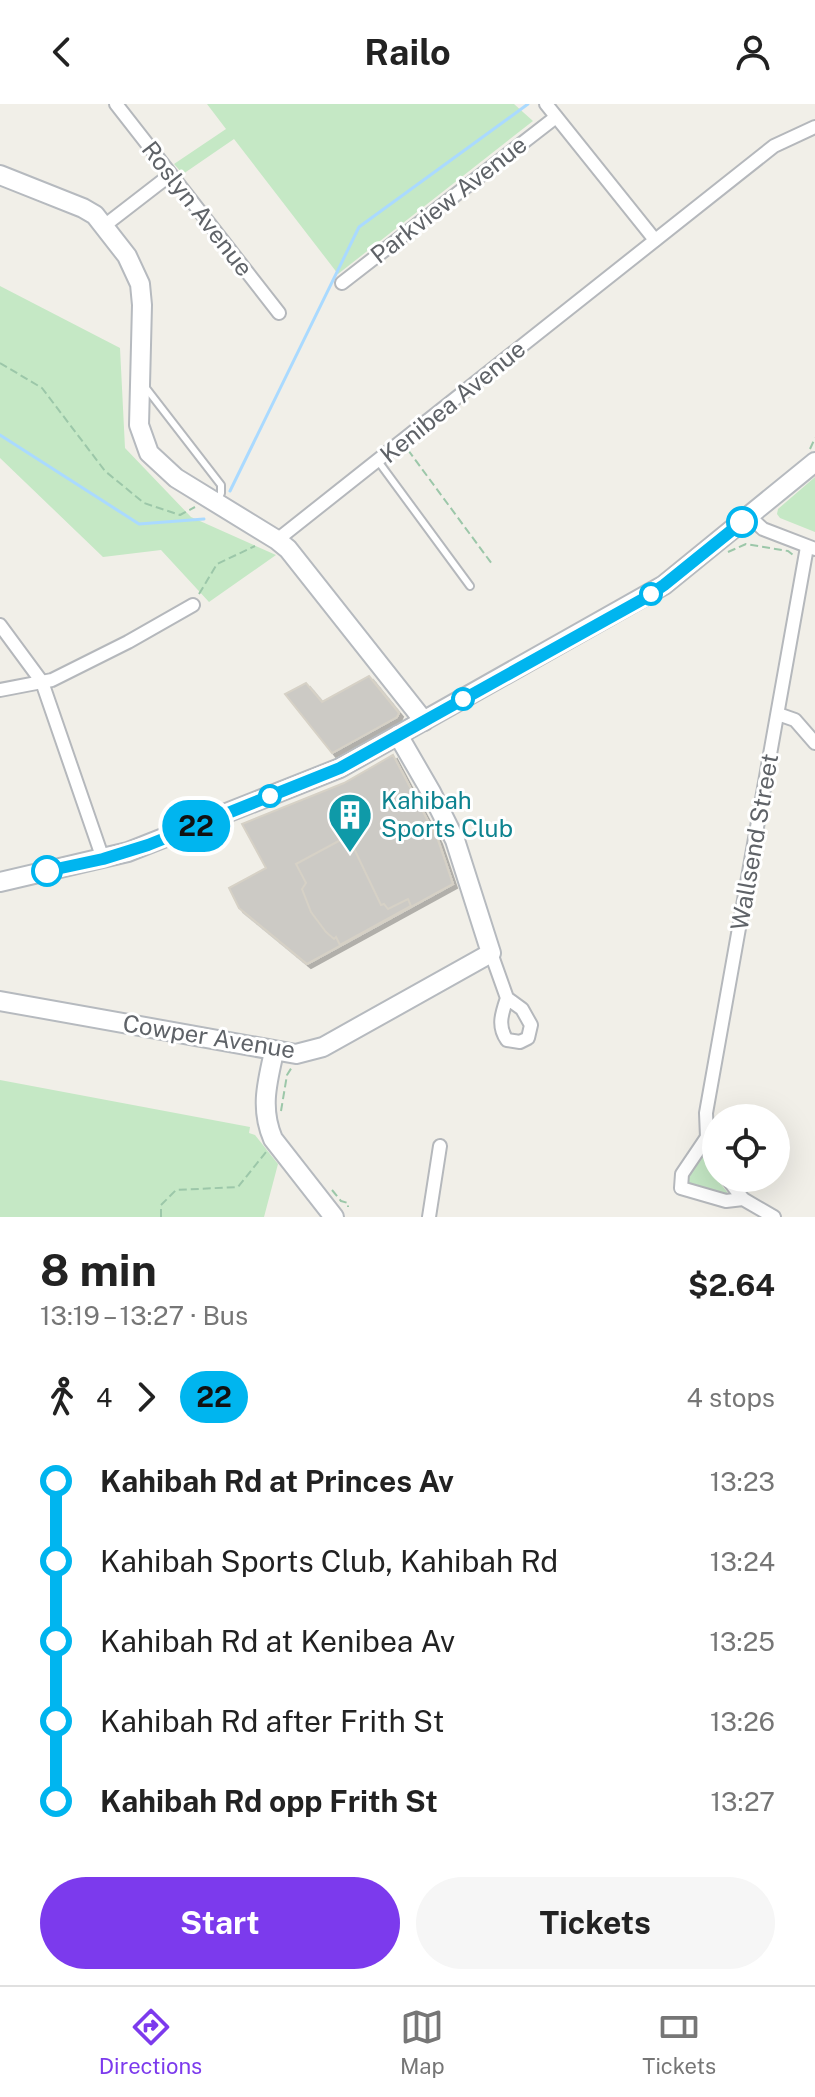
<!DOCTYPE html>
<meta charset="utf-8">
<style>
body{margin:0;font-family:"Public Sans",sans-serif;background:#f6f6f6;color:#222;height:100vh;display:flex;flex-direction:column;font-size:30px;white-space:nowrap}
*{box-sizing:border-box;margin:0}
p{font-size:26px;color:#767676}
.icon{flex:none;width:44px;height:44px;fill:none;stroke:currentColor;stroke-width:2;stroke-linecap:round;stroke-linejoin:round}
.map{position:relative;height:1113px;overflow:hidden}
.details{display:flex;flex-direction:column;background:#fff;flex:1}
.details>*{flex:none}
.badge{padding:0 16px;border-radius:26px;font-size:28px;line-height:52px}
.buttons{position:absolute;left:702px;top:1000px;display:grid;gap:16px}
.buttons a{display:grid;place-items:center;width:88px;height:88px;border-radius:50%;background:#fff;box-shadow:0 8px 32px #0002;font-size:40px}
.map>.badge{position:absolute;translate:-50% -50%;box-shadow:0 0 0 4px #fff}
.legs{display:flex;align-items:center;gap:12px;height:88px;padding:0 40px;font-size:26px}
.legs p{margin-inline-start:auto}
.overview{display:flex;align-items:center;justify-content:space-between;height:136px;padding:0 40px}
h1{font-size:44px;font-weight:700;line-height:60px}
.button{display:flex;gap:16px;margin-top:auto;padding:16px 40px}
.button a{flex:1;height:92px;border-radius:48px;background:#7c3aed;color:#fff;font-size:32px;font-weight:700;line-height:92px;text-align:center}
.button a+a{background:#f6f6f6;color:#222}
ul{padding:0 40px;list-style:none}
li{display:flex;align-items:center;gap:28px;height:80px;font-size:30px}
li i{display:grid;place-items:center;width:12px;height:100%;margin:0 10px;background:currentColor}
li i::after{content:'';width:20px;height:20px;margin:-10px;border:6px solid;border-radius:50%;background:#fff}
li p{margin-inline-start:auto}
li:first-child i{background:linear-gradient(#0000 50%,currentColor 0)}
li:last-child i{background:linear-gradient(currentColor 50%,#0000 0)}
header{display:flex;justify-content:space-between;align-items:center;height:104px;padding:0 40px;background:#fff;font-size:36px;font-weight:700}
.tabs{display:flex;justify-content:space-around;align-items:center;height:112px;border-top:2px solid #e0e0e0;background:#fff;font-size:22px;color:#767676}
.tabs a{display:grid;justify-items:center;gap:4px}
.tabs .selected{color:#7c3aed}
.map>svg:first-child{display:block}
</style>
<header><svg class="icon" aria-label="back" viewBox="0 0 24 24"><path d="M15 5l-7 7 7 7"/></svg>Railo<svg class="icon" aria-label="person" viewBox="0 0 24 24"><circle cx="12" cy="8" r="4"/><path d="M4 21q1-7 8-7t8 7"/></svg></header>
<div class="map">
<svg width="815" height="1113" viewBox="0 0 815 1113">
<defs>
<filter id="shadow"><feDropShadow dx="4" dy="4" stdDeviation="0" flood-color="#0004"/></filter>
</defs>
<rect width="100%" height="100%" fill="#f1efe8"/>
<g fill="#c5e8c5">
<path d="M207,0h307l19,17 -195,153 -104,-135 -51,35 -9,-10 52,-35z"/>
<path d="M0,182l120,62 5,100 66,69 85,38 -67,47 -48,-52 -58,7 -103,-99z"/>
<path d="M815,373v55l-35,-14 -3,-4 1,-5z"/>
<path d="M0,976l250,47 -1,6 6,2 23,29 -14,53h-264z"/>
<path d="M704,1046l12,28 15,19 -42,-13v-8z"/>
</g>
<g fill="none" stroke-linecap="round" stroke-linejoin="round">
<g stroke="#aadaff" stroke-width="3">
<path d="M0,331l139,89 65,-5"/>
<path d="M230,387l129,-264 169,-123"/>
</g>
</g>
<g fill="#cccac5" stroke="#d6d1c6" stroke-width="2" filter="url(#shadow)">
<path d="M369,572l30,37 -2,4 -65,36 -47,-59 21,-11 16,19z"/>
<path d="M393,651l45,85 15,44 -146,80 -68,-56 -10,-20 37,-20 -24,-44 102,-41z"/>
<path d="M348,732l33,69 3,-1 4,5 20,-10 3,7 -71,39 -4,-8 -2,2 -8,-7 -15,-20 -9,-23 4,-6 -10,-19z"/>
</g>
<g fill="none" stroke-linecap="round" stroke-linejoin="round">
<g stroke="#b5b8bc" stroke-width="10">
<g id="lane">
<path d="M146,284l75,97v8l-4,9"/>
<path d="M378,357l92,125"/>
</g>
</g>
<g stroke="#b5b8bc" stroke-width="16">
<g id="street">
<path d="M116,0l163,209"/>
<path d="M546,0l109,136"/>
<path d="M104,122l66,-51"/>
<path d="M342,179l214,-166"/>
<path d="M749,412l14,13 52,20"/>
<path d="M277,436l497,-394 41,-19"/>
<path d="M0,521l42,57 61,177"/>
<path d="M0,586l52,-10 76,-38 65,-37"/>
<path d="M778,610l17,6 20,23"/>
<path d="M491,849l16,45 15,11 9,16 -3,13 -8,4 -13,-2c-10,-14 -5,-27 0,-42"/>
<path d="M707,1033l-25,37 -1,14 45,13 17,-2 31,18"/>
<path d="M716,1057l-9,-24 -1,-24 101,-566"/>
<path d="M727,1074l16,21"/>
<path d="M429,1113l11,-71"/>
</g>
</g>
<g stroke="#b6babf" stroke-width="22">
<g id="secondary">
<path d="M0,71l83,33 12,7 32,41 13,28 2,21 -3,120 10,28 27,25 101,62 11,9 136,172"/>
<path d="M0,778l128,-30 212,-84 324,-183 151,-123"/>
<path d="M0,897l296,53 27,-7 168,-94 -36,-113 -24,-48 -33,-57"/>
<path d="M274,948c-7,31 -14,57 -1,87l61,78"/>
</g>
</g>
<g stroke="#9cc7a9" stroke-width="2" stroke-dasharray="8 4" stroke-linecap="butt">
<path d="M0,259l42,25 63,83 39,32 36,12 15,-8"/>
<path d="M810,345l5,-11"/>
<path d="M408,346l84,114"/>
<path d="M728,448l18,-8 42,7 5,4"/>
<path d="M199,490l18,-30 38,-18"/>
<path d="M281,1007l6,-36 5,-8"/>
<path d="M332,1086l9,11 7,2v4"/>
<path d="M161,1113v-12l15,-15 62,-3 28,-35"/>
</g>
<use href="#lane" stroke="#fff" stroke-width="6"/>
<use href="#street" stroke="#fff" stroke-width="12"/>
<use href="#secondary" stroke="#fff" stroke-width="18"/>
</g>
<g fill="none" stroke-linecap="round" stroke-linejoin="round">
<g stroke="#fff" stroke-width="18">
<path id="line-1" d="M47,767l56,-12 45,-14 192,-77 305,-170 19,-13 78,-63"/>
</g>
<use href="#line-1" stroke="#00b5ef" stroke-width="12"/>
</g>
<defs>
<g id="building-pin" transform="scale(2.3)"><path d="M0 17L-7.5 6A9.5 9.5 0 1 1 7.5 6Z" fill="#0f9aa8" stroke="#fff"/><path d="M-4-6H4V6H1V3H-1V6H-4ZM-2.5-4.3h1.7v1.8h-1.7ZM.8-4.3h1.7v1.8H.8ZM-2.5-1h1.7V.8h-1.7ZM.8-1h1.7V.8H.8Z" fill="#fff"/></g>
</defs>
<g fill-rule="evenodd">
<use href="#building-pin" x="350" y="711"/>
</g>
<g fill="#fff" stroke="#00b5ef" stroke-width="4">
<circle cx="742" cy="418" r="14"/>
<circle cx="651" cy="490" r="10"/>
<circle cx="463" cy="595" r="10"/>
<circle cx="270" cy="692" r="10"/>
<circle cx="47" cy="767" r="14"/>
</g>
<g text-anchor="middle" stroke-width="6" stroke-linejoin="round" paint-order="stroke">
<g font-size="24" fill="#5f6368" stroke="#fff">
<text transform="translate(449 96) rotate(-38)" y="8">Parkview Avenue</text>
<text transform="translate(197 105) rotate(52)" y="8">Roslyn Avenue</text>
<text transform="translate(453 298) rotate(-39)" y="8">Kenibea Avenue</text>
<text transform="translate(755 738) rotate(-80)" y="8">Wallsend Street</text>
<text transform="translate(209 933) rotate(9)" y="8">Cowper Avenue</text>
</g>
<g font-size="24" fill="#0d838f" stroke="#fff" text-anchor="start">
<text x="381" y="705">Kahibah<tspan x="381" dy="28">Sports Club</tspan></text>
</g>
</g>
</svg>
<div class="buttons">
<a><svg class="icon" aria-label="locate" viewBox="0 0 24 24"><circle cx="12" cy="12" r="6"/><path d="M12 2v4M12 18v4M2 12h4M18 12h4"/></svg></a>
</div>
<b class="badge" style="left:196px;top:722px;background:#00b5ef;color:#111">22</b>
</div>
<section class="details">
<div class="overview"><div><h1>8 min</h1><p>13:19 – 13:27 · Bus</p></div><b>$2.64</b></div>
<div class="legs"><svg class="icon" aria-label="walk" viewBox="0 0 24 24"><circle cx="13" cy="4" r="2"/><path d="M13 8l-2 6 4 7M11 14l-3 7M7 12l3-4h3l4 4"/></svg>4<svg class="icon" aria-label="forward" viewBox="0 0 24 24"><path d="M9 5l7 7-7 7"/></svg><b class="badge" style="background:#00b5ef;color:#111">22</b><p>4 stops</p></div>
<ul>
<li><i style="color:#00b5ef"></i><b>Kahibah Rd at Princes Av</b><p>13:23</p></li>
<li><i style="color:#00b5ef"></i><span>Kahibah Sports Club, Kahibah Rd</span><p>13:24</p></li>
<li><i style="color:#00b5ef"></i><span>Kahibah Rd at Kenibea Av</span><p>13:25</p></li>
<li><i style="color:#00b5ef"></i><span>Kahibah Rd after Frith St</span><p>13:26</p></li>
<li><i style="color:#00b5ef"></i><b>Kahibah Rd opp Frith St</b><p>13:27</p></li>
</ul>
<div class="button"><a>Start</a><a>Tickets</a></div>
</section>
<nav class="tabs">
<a class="selected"><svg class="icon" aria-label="directions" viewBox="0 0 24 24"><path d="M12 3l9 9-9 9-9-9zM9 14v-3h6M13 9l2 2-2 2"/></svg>Directions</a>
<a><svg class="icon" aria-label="map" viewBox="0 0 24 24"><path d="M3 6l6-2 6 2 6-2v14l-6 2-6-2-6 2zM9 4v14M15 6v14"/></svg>Map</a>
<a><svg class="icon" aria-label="tickets" viewBox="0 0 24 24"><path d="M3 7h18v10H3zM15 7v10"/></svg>Tickets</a>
</nav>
